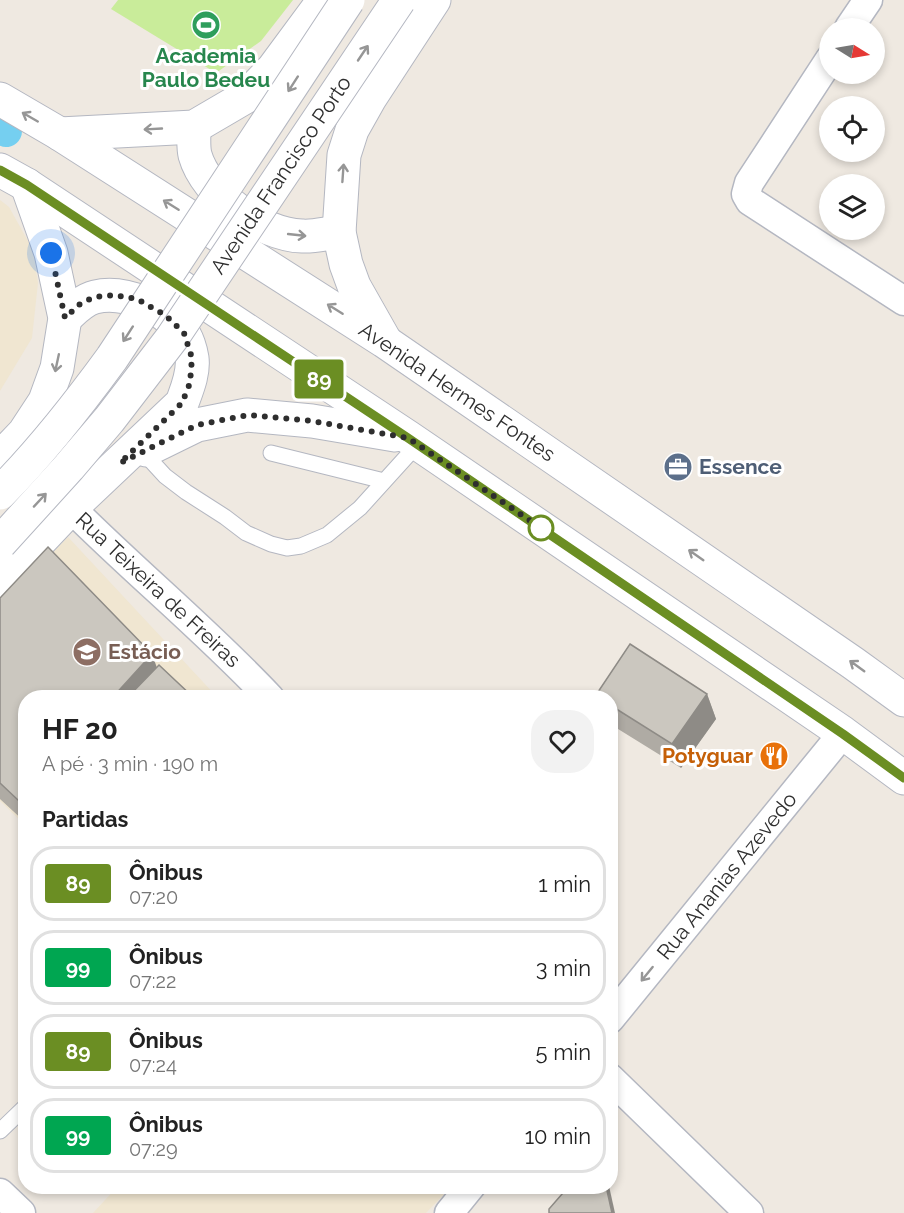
<!DOCTYPE html>
<html lang="pt">
<meta charset="utf-8">
<style>
body{margin:0;font-family:Raleway,sans-serif;background:#f2f2f2;color:#222;height:100vh;display:flex;flex-direction:column;font-size:22px;white-space:nowrap}
*{box-sizing:border-box;margin:0}
p{font-size:20px;color:#767676}
.icon{flex:none;width:33px;height:33px;fill:none;stroke:currentColor;stroke-width:2;stroke-linecap:round;stroke-linejoin:round}
.map{position:relative;flex:1;overflow:hidden}
.panel{position:absolute;left:18px;top:690px;width:600px;height:504px;display:flex;flex-direction:column;background:#fff;border-radius:24px;box-shadow:0 3px 9px #0003}
.panel>*{flex:none}
.badge{padding:0 12px;border-radius:4px;font-size:21px;line-height:39px}
.needle{width:39px;rotate:101deg}
.fabs{position:absolute;left:819px;top:18px;display:grid;gap:12px}
.fabs a{display:grid;place-items:center;width:66px;height:66px;border-radius:50%;background:#fff;box-shadow:0 3px 9px #0003;font-size:30px}
.you{position:absolute;width:30px;height:30px;margin:-15px;border:4px solid #fff;border-radius:50%;background:#1a73e8;box-shadow:0 0 0 9px #1a73e833}
.map>.badge{position:absolute;translate:-50% -50%;box-shadow:0 0 0 3px #fff}
h2{padding:0 24px;font-size:22px;line-height:54px}
.round{display:grid;place-items:center;flex:none;width:63px;height:63px;border-radius:24px;background:#f2f2f2}
.overview{display:flex;align-items:center;justify-content:space-between;height:102px;padding:0 24px}
h1{font-size:28px;font-weight:700;line-height:45px}
ul{padding:0;list-style:none}
li{display:flex;align-items:center;gap:18px;height:75px;margin:0 12px 9px;padding:0 12px;border:3px solid #e0e0e0;border-radius:24px}
li div{flex:1}
li b{display:block;font-size:22px}
li em{font-style:normal}
li .badge{min-width:66px;font-weight:700;text-align:center}
.map>svg:first-child{display:block}
</style>
<div class="map">
<svg width="904" height="1213" viewBox="0 0 904 1213">
<rect width="100%" height="100%" fill="#efe9e1"/>
<g fill="#f0e6d1">
<path d="M0,200l9,7 24,43 5,33 -6,55 -32,53z"/>
<path d="M68,537l149,160 -191,1 -1,127 -25,-24v-194z"/>
<path d="M117,1187v-1l334,1 -25,26h-333z"/>
</g>
<path fill="#c9ec9a" d="M118,0h175l-32,41 -45,32 -105,-64z"/>
<g fill="none" stroke-linecap="round" stroke-linejoin="round">
<path stroke="#75cff0" stroke-width="32" d="M0,128l6,3"/>
<g stroke="#b4b7c1" stroke-width="17">
<g id="lane">
<path d="M143,452l22,24 21,16 39,25 21,16 25,11 16,4 14,-2 26,-11 33,-27 58,-64"/>
<path d="M271,453l113,28"/>
<path d="M0,1131l26,-25"/>
</g>
</g>
<g stroke="#b4b7c1" stroke-width="31">
<g id="street">
<path d="M849,28l19,-28"/>
<path d="M830,59l-81,124 -3,11 4,7 154,100"/>
<path d="M71,508c65,65 136,123 199,190"/>
<path d="M610,1019l233,-286"/>
<path d="M610,1078l139,135"/>
<path d="M0,1193l21,20"/>
<path d="M449,1213l22,-27"/>
</g>
</g>
<g stroke="#b4b7c1" stroke-width="35">
<g id="secondary">
<path d="M0,99l60,35 324,207 469,322 51,37"/>
<path d="M194,127c0,9 -1,20 1,28 11,39 66,80 107,81 12,1 25,-3 37,-4"/>
<path d="M60,134l134,-7 53,-31 26,-27 51,-69"/>
<path d="M0,170l27,15 381,252 435,296 61,45"/>
<path d="M384,339l-30,-53 -8,-22 -7,-32 5,-77 8,-25 18,-32 64,-98"/>
<path d="M146,450l51,-25 50,-10 65,6 83,14"/>
<path d="M0,458l24,-25 21,-32 12,-33 8,-50 -14,-65 -24,-68"/>
<path d="M0,583l71,-75 111,-105c5,-14 12,-30 10,-45 -1,-7 -5,-21 -10,-26 -17,-24 -57,-42 -87,-35 -12,3 -21,13 -30,21"/>
</g>
</g>
<use href="#lane" stroke="#fff" stroke-width="15"/>
<use href="#street" stroke="#fff" stroke-width="28"/>
<use href="#secondary" stroke="#fff" stroke-width="33"/>
<g stroke="#b4b7c1" stroke-width="35" stroke-linecap="butt">
<g id="secondary-bridge">
<path d="M0,493c42,-42 77,-87 112,-135l236,-358"/>
<path d="M0,543l69,-76 40,-47 63,-82 227,-338"/>
</g>
</g>
<use href="#secondary-bridge" stroke="#fff" stroke-width="33"/>
</g>
<g fill="#afaba4">
<path d="M0,598l157,70 -131,30v125l-26,-24z"/>
<path d="M707,694l9,25 -35,49 -71,-44v-26h-14v-3z"/>
</g>
<g fill="#8e8b86">
<path d="M152,654l9,25 -17,19h-32z"/>
<path d="M707,694l9,25 -35,49 -9,-24z"/>
<path d="M26,793v17l-5,-4 -2,-5z"/>
<path d="M606,1186h3l6,27h-3z"/>
</g>
<g fill="#cbc7bf" stroke="#8e8b86" stroke-width="1.5">
<path d="M48,547l104,107 -40,44h-86v95l-7,8 -19,-18v-185z"/>
<path d="M630,644l77,50 -35,50 -62,-39v-7h-11l-3,-3z"/>
<path d="M159,665l35,33h-67z"/>
<path d="M26,801v9l-5,-4z"/>
<path d="M569,1186h37l6,27h-63v-4z"/>
</g>
<defs><path id="oneway-shaft" d="M-6 0H5M1.5-3L5.5 0L1.5 3" fill="none" stroke-width="1.6" stroke-linecap="round" stroke-linejoin="round" transform="scale(1.5)"/></defs>
<g stroke="#969696">
<use href="#oneway-shaft" transform="translate(363 53) rotate(-56)"/>
<use href="#oneway-shaft" transform="translate(293 84) rotate(123)"/>
<use href="#oneway-shaft" transform="translate(30 117) rotate(-150)"/>
<use href="#oneway-shaft" transform="translate(153 129) rotate(177)"/>
<use href="#oneway-shaft" transform="translate(343 173) rotate(-86)"/>
<use href="#oneway-shaft" transform="translate(171 205) rotate(-148)"/>
<use href="#oneway-shaft" transform="translate(297 235) rotate(6)"/>
<use href="#oneway-shaft" transform="translate(335 309) rotate(-148)"/>
<use href="#oneway-shaft" transform="translate(128 334) rotate(123)"/>
<use href="#oneway-shaft" transform="translate(57 363) rotate(102)"/>
<use href="#oneway-shaft" transform="translate(40 500) rotate(-47)"/>
<use href="#oneway-shaft" transform="translate(696 555) rotate(-145)"/>
<use href="#oneway-shaft" transform="translate(857 666) rotate(-144)"/>
<use href="#oneway-shaft" transform="translate(647 974) rotate(129)"/>
</g>
<g fill="none" stroke-linecap="round" stroke-linejoin="round">
<g stroke="#fff" stroke-width="14">
<path id="line" d="M0,170l27,15 381,253 435,296 61,44"/>
</g>
<use href="#line" stroke="#6b8e23" stroke-width="9"/>
<path stroke="#2e2e2e" stroke-width="6" stroke-dasharray="0 10.8" d="M51,253l14,65 16,-15 14,-6 19,-2 23,4 28,16 19,18 8,25 -2,25 -8,20 -62,60 77,-38 51,-10 64,6 96,17 133,90"/>
</g>
<defs>
<g id="stadium-disc" transform="scale(1.5)"><circle r="9.5" fill="#2e9e5b" stroke="#fff"/><path d="M0-5a6.5 5 0 1 0 0 10a6.5 5 0 1 0 0-10ZM-3.5-1.8h7v3.6h-7Z" fill="#fff"/></g>
<g id="office-disc" transform="scale(1.5)"><circle r="9.5" fill="#5c6f8a" stroke="#fff"/><path d="M-6-3h4V-5.5h4V-3h4V5H-6ZM-1-4.5V-3h2v-1.5ZM-6 0V1H6V0Z" fill="#fff"/></g>
<g id="university-disc" transform="scale(1.5)"><circle r="9.5" fill="#8d6e63" stroke="#fff"/><path d="M0-5L7-2L0 1L-7-2ZM-4 1L0 2.5L4 1V4Q0 6-4 4Z" fill="#fff"/></g>
<g id="restaurant-disc" transform="scale(1.5)"><circle r="9.5" fill="#e8710a" stroke="#fff"/><path d="M-5-6h1v4h1v-4h1v4h1v-4h1v5L-1.5 .5V6h-2V.5L-5-1ZM5-6V6H3V1.5H1.5Q1.5-4 5-6Z" fill="#fff"/></g>
</defs>
<g fill-rule="evenodd">
<use href="#stadium-disc" x="206" y="25"/>
<use href="#office-disc" x="678" y="467"/>
<use href="#university-disc" x="87" y="652"/>
<use href="#restaurant-disc" x="774" y="756"/>
</g>
<circle fill="#fff" stroke="#6b8e23" stroke-width="3" cx="541" cy="528" r="12"/>
<g text-anchor="middle" stroke-width="6" stroke-linejoin="round" paint-order="stroke">
<g font-size="21" font-weight="bold" fill="#27864d" stroke="#fff">
<text x="206" y="63">Academia<tspan x="206" dy="24">Paulo Bedeu</tspan></text>
</g>
<g font-size="21" fill="#2e2e2e" stroke="#fff">
<text transform="translate(281 175) rotate(-56)" y="7">Avenida Francisco Porto</text>
<text transform="translate(457 392) rotate(34)" y="7">Avenida Hermes Fontes</text>
<text transform="translate(158 590) rotate(43)" y="7">Rua Teixeira de Freiras</text>
<text transform="translate(727 876) rotate(-51)" y="7">Rua Ananias Azevedo</text>
</g>
<g font-size="21" font-weight="bold" fill="#4e5e75" stroke="#fff" text-anchor="start">
<text x="699" y="474">Essence</text>
</g>
<g font-size="21" font-weight="bold" fill="#785e54" stroke="#fff" text-anchor="start">
<text x="108" y="659">Estácio</text>
</g>
<g font-size="21" font-weight="bold" fill="#c56008" stroke="#fff" text-anchor="end">
<text x="753" y="763">Potyguar</text>
</g>
</g>
</svg>
<div class="fabs">
<a><svg class="needle" viewBox="-14 -14 28 28"><path d="M0-13l5 13h-10z" fill="#e53935"/><path d="M0 13l5-13h-10z" fill="#767676"/></svg></a>
<a><svg class="icon" aria-label="locate" viewBox="0 0 24 24"><circle cx="12" cy="12" r="6"/><path d="M12 2v4M12 18v4M2 12h4M18 12h4"/></svg></a>
<a><svg class="icon" aria-label="layers" viewBox="0 0 24 24"><path d="M12 4l9 5-9 5-9-5zM3 14l9 5 9-5"/></svg></a>
</div>
<div class="you" style="left:51px;top:253px"></div>
<b class="badge" style="left:319px;top:379px;background:#6b8e23;color:#fff">89</b>
<section class="panel">
<div class="overview"><div><h1>HF 20</h1><p>A pé · 3 min · 190 m</p></div><a class="round"><svg class="icon" aria-label="heart" viewBox="0 0 24 24"><path d="M12 20l-8-8c-3-5 5-10 8-4 3-6 11-1 8 4z"/></svg></a></div>
<h2>Partidas</h2>
<ul>
<li><span class="badge" style="background:#6b8e23;color:#fff">89</span><div><b>Ônibus</b><p>07:20</p></div><em>1 min</em></li>
<li><span class="badge" style="background:#00a651;color:#fff">99</span><div><b>Ônibus</b><p>07:22</p></div><em>3 min</em></li>
<li><span class="badge" style="background:#6b8e23;color:#fff">89</span><div><b>Ônibus</b><p>07:24</p></div><em>5 min</em></li>
<li><span class="badge" style="background:#00a651;color:#fff">99</span><div><b>Ônibus</b><p>07:29</p></div><em>10 min</em></li>
</ul>
</section>
</div>
